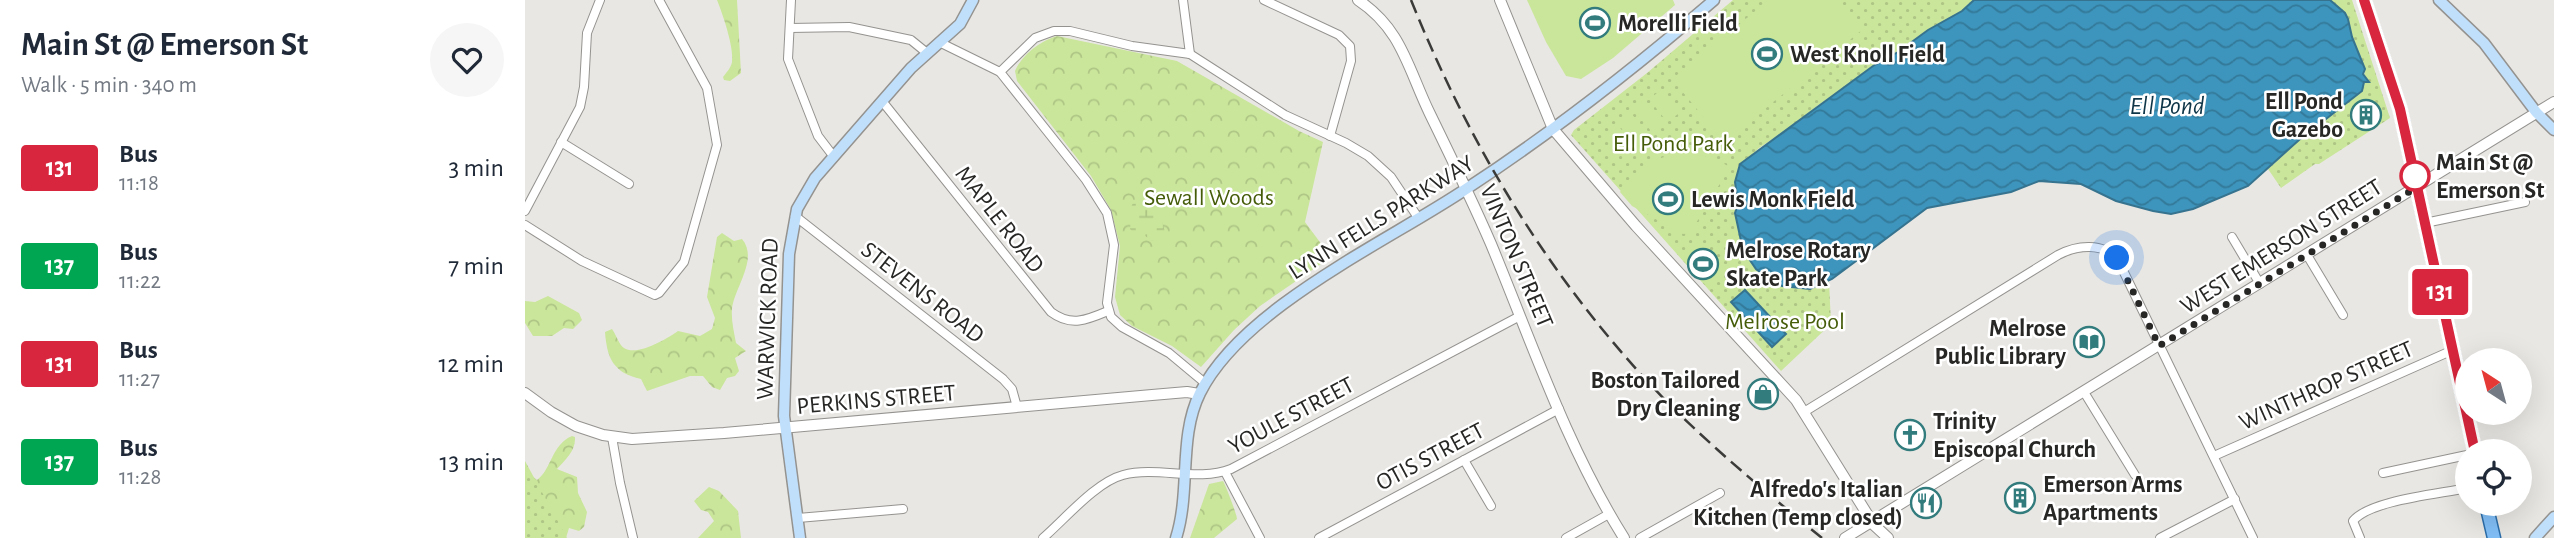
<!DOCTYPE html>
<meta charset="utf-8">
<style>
body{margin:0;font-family:"Alegreya Sans",sans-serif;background:#f6f6f7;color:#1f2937;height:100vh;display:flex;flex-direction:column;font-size:26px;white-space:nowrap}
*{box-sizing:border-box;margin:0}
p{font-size:23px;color:#747a83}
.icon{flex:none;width:38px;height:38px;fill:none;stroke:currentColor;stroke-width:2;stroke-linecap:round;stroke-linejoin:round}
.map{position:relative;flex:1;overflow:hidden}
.panel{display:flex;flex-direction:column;background:#fff;width:525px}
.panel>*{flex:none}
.badge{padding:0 14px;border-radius:5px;font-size:24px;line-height:46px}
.needle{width:46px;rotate:324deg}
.tools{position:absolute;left:1930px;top:348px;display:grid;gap:14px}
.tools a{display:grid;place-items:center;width:77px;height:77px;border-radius:50%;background:#fff;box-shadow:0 7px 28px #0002;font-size:35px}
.you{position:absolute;width:35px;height:35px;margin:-18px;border:5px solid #fff;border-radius:50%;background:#1a73e8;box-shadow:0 0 0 10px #1a73e833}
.map>.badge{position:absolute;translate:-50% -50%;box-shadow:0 0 0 4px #fff}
.round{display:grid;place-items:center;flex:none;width:74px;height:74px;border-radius:37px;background:#f6f6f7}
.headline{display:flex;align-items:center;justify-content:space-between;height:119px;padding:0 21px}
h1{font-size:33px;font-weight:700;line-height:52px}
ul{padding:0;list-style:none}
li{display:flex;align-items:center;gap:21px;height:98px;padding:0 21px}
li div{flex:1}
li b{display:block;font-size:26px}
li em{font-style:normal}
li .badge{min-width:77px;font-weight:700;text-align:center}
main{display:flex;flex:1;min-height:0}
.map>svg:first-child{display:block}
</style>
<main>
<section class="panel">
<div class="headline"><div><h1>Main St @ Emerson St</h1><p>Walk · 5 min · 340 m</p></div><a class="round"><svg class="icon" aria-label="heart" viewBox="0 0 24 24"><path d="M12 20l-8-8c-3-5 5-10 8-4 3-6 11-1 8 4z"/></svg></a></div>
<ul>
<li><span class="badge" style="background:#d7263d;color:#fff">131</span><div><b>Bus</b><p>11:18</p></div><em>3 min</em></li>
<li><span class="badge" style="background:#00a651;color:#fff">137</span><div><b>Bus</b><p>11:22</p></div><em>7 min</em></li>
<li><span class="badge" style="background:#d7263d;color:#fff">131</span><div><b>Bus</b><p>11:27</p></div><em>12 min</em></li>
<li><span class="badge" style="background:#00a651;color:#fff">137</span><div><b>Bus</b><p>11:28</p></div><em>13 min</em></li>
</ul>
</section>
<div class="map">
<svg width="2029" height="538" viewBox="0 0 2029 538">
<defs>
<pattern id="forest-crowns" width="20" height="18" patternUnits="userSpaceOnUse" patternTransform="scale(1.75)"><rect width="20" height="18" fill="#cae69b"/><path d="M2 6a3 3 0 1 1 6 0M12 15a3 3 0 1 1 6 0" fill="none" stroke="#aec585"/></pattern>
<pattern id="wetland-marsh" width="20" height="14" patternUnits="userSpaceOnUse" patternTransform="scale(1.75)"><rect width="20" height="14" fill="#cae69b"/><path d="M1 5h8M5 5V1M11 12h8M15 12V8" fill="none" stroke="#aec585"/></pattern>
<pattern id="park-dots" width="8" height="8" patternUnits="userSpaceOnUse" patternTransform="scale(1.75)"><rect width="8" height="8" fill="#cae69b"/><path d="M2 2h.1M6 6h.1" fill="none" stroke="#aec585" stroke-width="1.8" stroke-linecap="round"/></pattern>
<pattern id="water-waves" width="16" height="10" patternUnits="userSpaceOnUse" patternTransform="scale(1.75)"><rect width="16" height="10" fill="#3d94bc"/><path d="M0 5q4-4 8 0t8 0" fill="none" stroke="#337999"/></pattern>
</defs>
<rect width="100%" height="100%" fill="#e9e7e3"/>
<g fill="url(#forest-crowns)">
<path d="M192,0h20l4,73 -11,8 -6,-1 -1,-3c3,-4 8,-9 9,-15 2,-15 -9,-47 -15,-62z"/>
<path d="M532,36l120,25 122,70 24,11 -18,80 26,35 -71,49 -26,24 -33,37 -29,-21 -40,-20 -12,-11 -5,-18 5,-51 -9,-36 -20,-34 -74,-95 -2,-10c7,-16 25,-30 42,-35z"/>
<path d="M197,233l12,8 8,-2c17,20 -8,49 -10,70 -1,11 2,23 4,34l10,8 -11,7 4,13 -4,5 -8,2 -7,12 -8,-3 -9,-11h-13l-43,15 -6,-12c-27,-6 -34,-20 -36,-47l7,-3c4,5 7,16 12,19 13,9 44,-10 54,-17l22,5 12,-7 3,-11 -8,-21 10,-60z"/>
<path d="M23,296l31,17 3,7 -9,9 -9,-1 -12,8h-19l-8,-13v-22l10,1z"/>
<path d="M47,436l3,1c1,14 -10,23 -18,32l20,8 1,16 9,19 -3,15 -5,4 -10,-3 -3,10h-41v-73l7,11 5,4c15,-11 14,-35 35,-44z"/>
<path d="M698,481c3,5 14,34 14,38l-23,19h-24l19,-54z"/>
<path d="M184,487l10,4 19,20 3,27h-43l16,-17 -6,-9 -7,-2 -7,-9z"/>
</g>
<path fill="url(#wetland-marsh)" d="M616,201c16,6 21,16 24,32l-7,8 -8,-1 -7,-6h-8l-5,-5 1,-9 -3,-7 5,-10z"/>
<g fill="url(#park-dots)">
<path d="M1208,0h241l-11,11 -35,19 -111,76 -23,19 -35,23 -21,21 -3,13 3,22 -1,21 6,25 7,11 13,14 19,11 28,3 19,-8 2,43 -50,47 -210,-236 3,-5 73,-57z"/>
<path d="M1805,0h22l38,118 -71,46h-4l-34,24 -13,-19 31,-29 63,-49 3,-22 -13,-32 -4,-18z"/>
<path d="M0,461l42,77h-42z"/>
</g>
<g fill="#cae69b">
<path d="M1002,0h146l2,5 -62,53 -32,21 -15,-3 -20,-34z"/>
<path d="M1244,0h68l25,30 -138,112 -52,-63z"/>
<path d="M1135,91l18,23 -11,8 -18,-23z"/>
<path d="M1121,102l17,23 -10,9 -18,-24z"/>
<path d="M1106,113l18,23 -10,9 -18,-24z"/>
<path d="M1092,124l18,23 -11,9 -18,-23z"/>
<path d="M1160,153l26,4 19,10 -40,66 -7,1 -51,-28 -12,-14c15,-23 37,-37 65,-39z"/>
<path d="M1173,241l27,30 -17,17 -28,-31z"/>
</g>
<g fill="url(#water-waves)" stroke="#36738f" stroke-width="2">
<path d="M1449,0h356l15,13 3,6 4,18 13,32 -2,5 6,8h-5l-2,9 -63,49 -51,46 -55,23 -22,5 -18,-3 -37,-10 -35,-17 -42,-3 -28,11 -84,16 -95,71 -22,10 -28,-3 -10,-4 -16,-13 -13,-19 -8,-37 3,-9 -3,-22 5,-18 133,-98 25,-14 30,-22 34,-19z"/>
<path d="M1220,290l41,44 -14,13 -41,-45z"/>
</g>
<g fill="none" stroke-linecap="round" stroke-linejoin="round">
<g stroke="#959390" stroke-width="10">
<g id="minor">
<path d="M266,0l-3,59 30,77 16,21"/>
<path d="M658,0l7,54"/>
<path d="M739,0l75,35 11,11 1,15 -21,75"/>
<path d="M265,28l59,-1 62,13 16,13"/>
<path d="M416,43l59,29"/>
<path d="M357,101l169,211c20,15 36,8 57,-1"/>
<path d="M36,142l68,42"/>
<path d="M0,211l55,-104 4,-20 3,-54 13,-33"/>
<path d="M270,216l208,163 9,10 5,18"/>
<path d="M1900,223l100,-21"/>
<path d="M0,225l57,36 73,34 4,-2 25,-31 33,-117 -10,-57 -48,-88"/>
<path d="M1707,237l28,47"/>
<path d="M1782,255l36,60"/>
<path d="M680,383l-36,-30 -47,-26 -11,-10 -4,-14 7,-58 -7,-32 -21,-33 -86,-108 35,-34 19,-7h16l62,15 58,8 95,61 61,28 22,13 23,21 28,42"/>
<path d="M1559,392l51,83"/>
<path d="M1279,412l254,-157c19,-10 45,-13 60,5l135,278"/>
<path d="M87,437l8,46 13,55"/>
<path d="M1689,456l239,-106"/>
<path d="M939,460l27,46"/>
<path d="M700,472l35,66"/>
<path d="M1858,473l84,-18"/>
<path d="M273,518l105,-9"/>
<path d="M518,538c22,-19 53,-56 80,-63 35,-9 74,7 108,-6l289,-153"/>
<path d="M794,538l240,-129"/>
<path d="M1041,538l43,-24"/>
<path d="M1115,538l80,-45"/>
<path d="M1635,538l75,-39"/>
<path d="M1835,538l-7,-17c17,-21 87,-27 114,-33"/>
</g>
</g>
<g stroke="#959390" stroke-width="12">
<g id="tertiary">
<path d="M833,0c44,29 50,69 72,114 21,43 42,86 61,130 41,99 76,203 133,294"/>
<path d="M975,0l53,129 83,97 160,174 78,125 14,13"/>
<path d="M0,393l26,19 25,14 27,9 29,4 92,-6 428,-38 35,-3 12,2"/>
<path d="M1320,538l709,-436"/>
</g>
</g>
<g stroke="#959390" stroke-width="13">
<g id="secondary">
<path d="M1914,0l45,43 52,69 18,18"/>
<path d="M275,538l-16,-122 5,-162 8,-45 18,-31 96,-110 49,-44 13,-24"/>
<path d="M651,538c15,-47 2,-101 24,-145 43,-86 187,-151 266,-204 87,-57 169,-121 248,-189"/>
<path d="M2010,538l19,-21"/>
</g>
</g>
<g stroke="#2c6eaa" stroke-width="15">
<g id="primary">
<path d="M1839,0l36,109 75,343"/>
<path d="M1961,504l8,34"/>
</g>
</g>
<use href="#minor" stroke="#fff" stroke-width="8"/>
<use href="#tertiary" stroke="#fff" stroke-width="10"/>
<use href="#secondary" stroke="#c0dffb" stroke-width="10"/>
<use href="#primary" stroke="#82bff7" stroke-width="12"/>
<path stroke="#3b3b39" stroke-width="2.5" stroke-dasharray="14 7" stroke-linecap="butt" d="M886,0c61,151 142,284 255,401 49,49 102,93 156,137"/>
</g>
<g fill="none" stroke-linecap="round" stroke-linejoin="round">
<g stroke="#fff" stroke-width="16">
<path id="line" d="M1839,0l36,109 75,343"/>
</g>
<use href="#line" stroke="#d7263d" stroke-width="10"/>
<path stroke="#272725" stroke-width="7" stroke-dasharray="0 12.6" d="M1592,258l42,88 258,-159 -2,-11"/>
</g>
<defs>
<g id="stadium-ring" transform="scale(1.575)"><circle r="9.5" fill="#fff" stroke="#337c7e" stroke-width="1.5"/><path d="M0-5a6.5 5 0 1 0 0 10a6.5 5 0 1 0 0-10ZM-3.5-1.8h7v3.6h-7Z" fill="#337c7e"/></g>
<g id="building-ring" transform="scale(1.575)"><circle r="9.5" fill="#fff" stroke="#337c7e" stroke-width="1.5"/><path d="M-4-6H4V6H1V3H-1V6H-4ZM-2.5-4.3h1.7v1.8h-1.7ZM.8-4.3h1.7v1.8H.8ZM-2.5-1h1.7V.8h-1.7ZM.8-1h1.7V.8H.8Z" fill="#337c7e"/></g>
<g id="library-ring" transform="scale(1.575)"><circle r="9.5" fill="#fff" stroke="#337c7e" stroke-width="1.5"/><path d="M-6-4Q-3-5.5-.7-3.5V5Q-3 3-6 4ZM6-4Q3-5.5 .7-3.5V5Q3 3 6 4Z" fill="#337c7e"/></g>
<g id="shop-ring" transform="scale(1.575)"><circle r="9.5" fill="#fff" stroke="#337c7e" stroke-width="1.5"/><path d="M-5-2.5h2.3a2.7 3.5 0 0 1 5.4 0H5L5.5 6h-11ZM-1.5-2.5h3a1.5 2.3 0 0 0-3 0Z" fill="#337c7e"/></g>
<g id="church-ring" transform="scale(1.575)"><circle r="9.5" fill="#fff" stroke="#337c7e" stroke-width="1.5"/><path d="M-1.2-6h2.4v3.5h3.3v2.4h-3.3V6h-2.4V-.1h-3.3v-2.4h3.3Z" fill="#337c7e"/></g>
<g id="restaurant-ring" transform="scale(1.575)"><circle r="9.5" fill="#fff" stroke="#337c7e" stroke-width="1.5"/><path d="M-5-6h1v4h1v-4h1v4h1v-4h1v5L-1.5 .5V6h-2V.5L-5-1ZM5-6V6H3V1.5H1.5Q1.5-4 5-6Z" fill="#337c7e"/></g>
</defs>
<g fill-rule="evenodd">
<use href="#stadium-ring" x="1070" y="23"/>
<use href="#stadium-ring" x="1242" y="54"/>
<use href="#building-ring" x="1841" y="115"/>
<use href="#stadium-ring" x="1143" y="199"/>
<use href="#stadium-ring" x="1178" y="264"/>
<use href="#library-ring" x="1564" y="342"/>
<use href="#shop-ring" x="1238" y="394"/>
<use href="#church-ring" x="1385" y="435"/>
<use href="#building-ring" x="1495" y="498"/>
<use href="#restaurant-ring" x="1401" y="503"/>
</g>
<circle fill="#fff" stroke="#d7263d" stroke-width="3.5" cx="1890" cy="176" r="14"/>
<g text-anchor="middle" stroke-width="5" stroke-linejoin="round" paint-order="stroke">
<g font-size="24" font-weight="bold" fill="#272725" stroke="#fff" text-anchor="start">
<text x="1093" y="31">Morelli Field</text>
<text x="1265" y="62">West Knoll Field</text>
<text x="1818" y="109" text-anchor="end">Ell Pond<tspan x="1818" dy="28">Gazebo</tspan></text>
<text x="1166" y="207">Lewis Monk Field</text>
<text x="1201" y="258">Melrose Rotary<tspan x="1201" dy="28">Skate Park</tspan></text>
<text x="1541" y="336" text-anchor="end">Melrose<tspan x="1541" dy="28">Public Library</tspan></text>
<text x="1215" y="388" text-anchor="end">Boston Tailored<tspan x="1215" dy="28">Dry Cleaning</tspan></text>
<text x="1408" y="429">Trinity<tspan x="1408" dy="28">Episcopal Church</tspan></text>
<text x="1518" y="492">Emerson Arms<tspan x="1518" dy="28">Apartments</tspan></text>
<text x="1378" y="497" text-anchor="end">Alfredo's Italian<tspan x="1378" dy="28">Kitchen (Temp closed)</tspan></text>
</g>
<g font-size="24" fill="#455c09" stroke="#fff">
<text x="1148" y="151">Ell Pond Park</text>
<text x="684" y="205">Sewall Woods</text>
<text x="1260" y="329">Melrose Pool</text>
</g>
<g font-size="24" font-weight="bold" fill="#272725" stroke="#fff" text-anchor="start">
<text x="1911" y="170">Main St @<tspan x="1911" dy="28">Emerson St</tspan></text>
</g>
<g font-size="24" fill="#272725" stroke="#fff">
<text transform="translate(856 217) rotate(-32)" y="8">LYNN FELLS PARKWAY</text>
<text transform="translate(475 219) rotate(52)" y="8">MAPLE ROAD</text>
<text transform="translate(1756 246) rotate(-32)" y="8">WEST EMERSON STREET</text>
<text transform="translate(992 256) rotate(67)" y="8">VINTON STREET</text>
<text transform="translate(398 292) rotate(38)" y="8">STEVENS ROAD</text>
<text transform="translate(242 319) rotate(-88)" y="8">WARWICK ROAD</text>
<text transform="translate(1801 385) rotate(-24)" y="8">WINTHROP STREET</text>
<text transform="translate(351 399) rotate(-5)" y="8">PERKINS STREET</text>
<text transform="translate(766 415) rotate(-28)" y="8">YOULE STREET</text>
<text transform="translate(905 456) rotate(-28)" y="8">OTIS STREET</text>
</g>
<g font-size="26" font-style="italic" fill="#0f3648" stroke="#fff">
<text x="1642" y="114">Ell Pond</text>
</g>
</g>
</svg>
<div class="tools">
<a><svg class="needle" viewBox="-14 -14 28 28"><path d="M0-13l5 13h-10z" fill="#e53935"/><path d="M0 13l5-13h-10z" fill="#747a83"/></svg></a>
<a><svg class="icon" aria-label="locate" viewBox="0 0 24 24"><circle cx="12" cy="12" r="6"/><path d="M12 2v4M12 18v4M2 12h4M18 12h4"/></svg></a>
</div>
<div class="you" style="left:1592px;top:258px"></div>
<b class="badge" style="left:1915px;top:292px;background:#d7263d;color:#fff">131</b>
</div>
</main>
